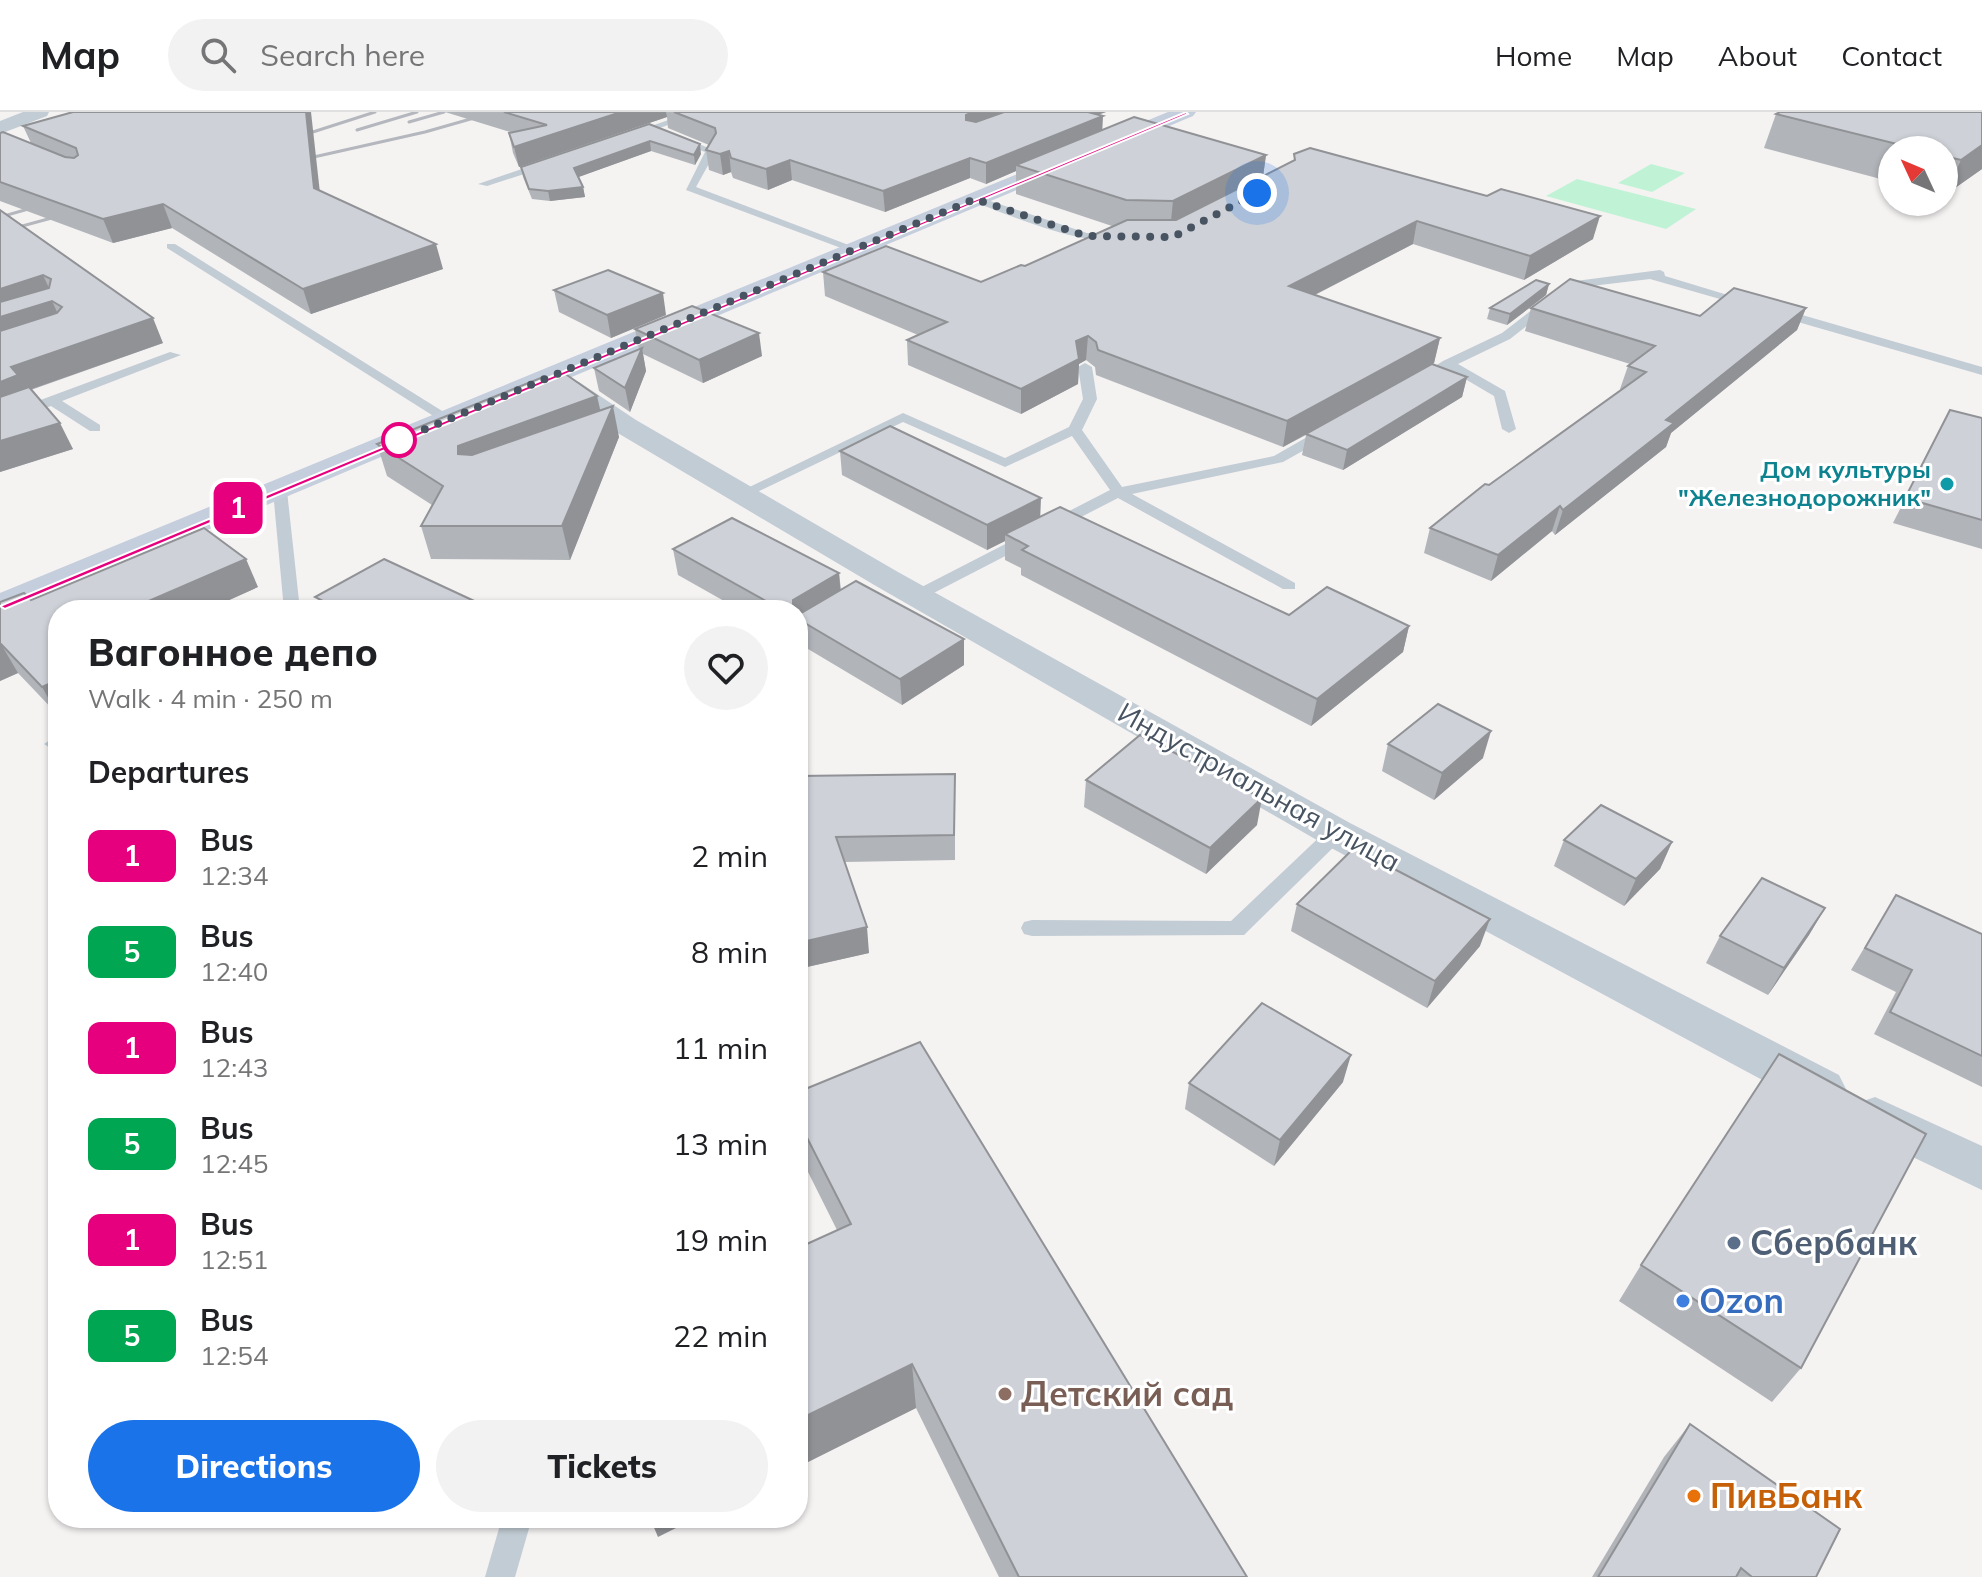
<!DOCTYPE html>
<meta charset="utf-8">
<style>
body{margin:0;font-family:Mulish,sans-serif;background:#f2f2f2;color:#202124;height:100vh;display:flex;flex-direction:column;font-size:30px;white-space:nowrap}
*{box-sizing:border-box;margin:0}
p{font-size:26px;color:#757577}
.icon{flex:none;width:44px;height:44px;fill:none;stroke:currentColor;stroke-width:2;stroke-linecap:round;stroke-linejoin:round}
.map{position:relative;flex:1;overflow:hidden}
.drawer{position:absolute;left:48px;top:488px;width:760px;height:928px;display:flex;flex-direction:column;background:#fff;border-radius:32px;box-shadow:0 2px 6px #0004}
.drawer>*{flex:none}
.badge{padding:0 16px;border-radius:12px;font-size:28px;line-height:52px}
.needle{width:52px;rotate:314deg}
.buttons{position:absolute;left:1878px;top:24px;display:grid;gap:16px}
.buttons a{display:grid;place-items:center;width:80px;height:80px;border-radius:50%;background:#fff;box-shadow:0 2px 6px #0004;font-size:40px}
.you{position:absolute;width:40px;height:40px;margin:-20px;border:6px solid #fff;border-radius:50%;background:#1a73e8;box-shadow:0 0 0 12px #1a73e833}
.map>.badge{position:absolute;translate:-50% -50%;box-shadow:0 0 0 4px #fff}
h2{padding:0 40px;font-size:30px;line-height:72px}
.round{display:grid;place-items:center;flex:none;width:84px;height:84px;border-radius:42px;background:#f2f2f2}
.head{display:flex;align-items:center;justify-content:space-between;height:136px;padding:0 40px}
h1{font-size:38px;font-weight:800;line-height:60px}
.action{display:flex;gap:16px;margin-top:auto;padding:16px 40px}
.action a{flex:1;height:92px;border-radius:48px;background:#1a73e8;color:#fff;font-size:32px;font-weight:800;line-height:92px;text-align:center}
.action a+a{background:#f2f2f2;color:#202124}
ul{padding:0;list-style:none}
li{display:flex;align-items:center;gap:24px;height:96px;padding:0 40px}
li div{flex:1}
li b{display:block;font-size:30px}
li em{font-style:normal}
li .badge{min-width:88px;font-weight:700;text-align:center}
header{display:flex;align-items:center;gap:48px;box-sizing:border-box;height:112px;padding:0 40px;background:#fff;border-bottom:2px solid #e0e0e0}
header strong{font-size:38px}
nav{display:flex;gap:44px;margin-inline-start:auto;font-size:28px}
.search{width:560px;height:72px;background:#f2f2f2;display:flex;align-items:center;gap:20px;box-sizing:border-box;padding:0 28px;border-radius:44px;color:#757577;font-size:30px}
.map>svg:first-child{display:block}
</style>
<header>
<strong>Map</strong>
<div class="search"><svg class="icon" aria-label="search" viewBox="0 0 24 24"><circle cx="10" cy="10" r="6"/><path d="M15 15l6 6"/></svg>Search here</div>
<nav><a>Home</a><a>Map</a><a>About</a><a>Contact</a></nav>
</header>
<div class="map">
<svg width="1982" height="1465" viewBox="0 0 1982 1465">
<rect width="100%" height="100%" fill="#f5f2f2"/>
<g fill="#c0f3d6">
<path d="M1651,52l34,9 -33,19 -34,-9z"/>
<path d="M1577,67l119,30 -30,20 -120,-33z"/>
</g>
<g fill="none" stroke-linecap="round" stroke-linejoin="round">
<g fill="#c2ccd4" fill-rule="evenodd">
<path d="M691,0h14l-71,25 -8,-2z"/>
<path d="M677,23l39,16 -20,36 163,62 -10,2 -163,-61 19,-38 -31,-12z"/>
<path d="M548,48l5,3 -1,2 -65,21 -9,-2z"/>
<path d="M975,84l112,37h30l6,3c-27,17 -121,-24 -152,-35v-4z"/>
<path d="M167,132h8l280,175 -12,3 -276,-174z"/>
<path d="M1660,158l4,2 1,4 89,27 -6,4 -98,-28 -75,9 -65,51 -52,25 47,27 11,38 -7,4 -7,-4 -8,-33 -46,-27 -23,14 -12,-3 30,-19 59,-28 66,-51z"/>
<path d="M1778,196l204,59v8l-208,-60v-6z"/>
<path d="M170,240l11,3 -119,46 38,24v6h-10l-39,-25 -51,18v-9z"/>
<path d="M1085,251l7,4 5,32 -15,31 40,57 152,-31 47,-27h10v6l-48,27 -151,32 163,89v6h-12l-165,-91 -194,100h-12v-6l198,-102 -38,-54 -67,31 -102,-45 -156,75h-10l-2,-3 168,-81 102,45 64,-31 14,-28 -5,-32z"/>
<path d="M280,375l7,4 13,119h-16l-11,-119z"/>
<path d="M53,626l5,1v14l-14,-9z"/>
<path d="M1336,714l7,2 3,5 -3,5 -99,97 -212,1 -8,-2 -3,-6 3,-6 8,-2 199,1 98,-93z"/>
<path d="M502,1406h30l-17,59h-30z"/>
</g>
<g fill="#c2ccd4" fill-rule="evenodd">
<path d="M23,0h26l-2,4 -47,18v-13z"/>
<path d="M570,268l9,2 57,38 262,152 452,251 489,252 7,14 -7,14 -17,5 -17,-5 -483,-260 -446,-257 -260,-154 -55,-38 -4,-6 4,-6z"/>
<path d="M1875,985l107,49v44l-124,-59 -7,-14 7,-14z"/>
</g>
<path fill="#c4cedc" fill-rule="evenodd" d="M1168,0h28l-3,4 -1193,501v-24z"/>
<g stroke="#b4b7bd" stroke-width="3">
<path d="M409,10l35,-10"/>
<path d="M357,18l60,-18"/>
<path d="M291,27l84,-27"/>
<path d="M296,49l129,-29 70,-20"/>
<path d="M0,105l46,-13"/>
<path d="M0,120l70,-19"/>
</g>
</g>
<g fill="#b1b4b9">
<path d="M445,0h661l-8,3 4,15 164,25 -3,21 31,-15v-7l299,85 -69,41 -111,-36 -98,51 125,43 -6,25 -66,37 99,-23 -5,20 -119,73 -41,-15 4,-20 -23,12 -187,-72 -1,-8 -9,-7 -7,4 -1,20 -57,30 -113,-49 -1,-25 11,-5 -93,-39 -2,-24 158,10 44,-16 87,-40 -96,-32v-23l-30,13 -16,-6 -85,34 -93,-32 -24,10 -35,-12 -2,-6 -8,3 -14,-5 -3,-20 3,-5 -41,-17 -1,-11 -148,50 -6,-14 -4,-20 1,-1z"/>
<path d="M1982,0v57l-37,26 -1,-45h-52v32l-128,-34 12,-34z"/>
<path d="M649,12l52,30 -6,11 -44,-14 -73,26 5,10 2,10 -35,4 -18,-2 -9,-22 -2,-10z"/>
<path d="M23,14l296,64 124,79 -132,45 -139,-86 -59,15 -113,-42v-68l31,10z"/>
<path d="M0,98l163,133 -132,47 42,59 -73,23z"/>
<path d="M1549,172l-3,11 -39,30 -20,-6 3,-11z"/>
<path d="M554,178l112,25 -55,23 -52,-26z"/>
<path d="M1531,196l169,8 106,-8 -9,22 -126,103 -5,14 -111,88 -3,-4 -61,50 -67,-28 6,-25 192,-139h-2l8,-23 2,-2 -105,-33z"/>
<path d="M635,217l127,27 -59,27 -60,-29 3,17 -16,41 -31,-21 -5,-23 45,-19z"/>
<path d="M597,284l3,14 19,27 -49,123 -139,-1 -10,-33 11,-21 -45,-29 -10,-32z"/>
<path d="M1950,298l32,8v131l-89,-26z"/>
<path d="M840,339l200,66 249,98 120,11 -6,26 -92,74 -290,-151v-7l-16,-8v-19l-18,9 -145,-75z"/>
<path d="M673,437l166,24 2,17 123,75 -62,40 -104,-62v-33h-58l-62,-35z"/>
<path d="M258,475l-51,23h-149v105l-40,-42 -18,8v-79z"/>
<path d="M1388,632l95,14 -49,42 -52,-29z"/>
<path d="M955,662v86l-110,2 24,91 -71,16v-193z"/>
<path d="M1086,668l171,45 -51,49 -122,-67z"/>
<path d="M1564,728l108,2 -12,27 -36,37 -70,-40z"/>
<path d="M1896,783l86,39v153l-108,-53 22,-42 -45,-22z"/>
<path d="M1297,792l183,42 -53,62 -136,-77z"/>
<path d="M1825,796l-16,27 -41,60 -62,-32 14,-27z"/>
<path d="M1343,970l-69,84 -89,-57 4,-26z"/>
<path d="M798,980l449,485h-248l-83,-169 -118,59v-219l39,-18 -39,-78z"/>
<path d="M1641,1153l160,103 -29,34 -153,-101z"/>
<path d="M1690,1312l126,153h-224l72,-120z"/>
</g>
<g fill="#909296">
<path d="M306,0h5l11,99 -8,-23z"/>
<path d="M621,0h45l1,5 -148,50 -5,-20z"/>
<path d="M973,0h50l-57,22v-19z"/>
<path d="M1088,0h18l-18,6z"/>
<path d="M1103,4l-1,20 -86,29v6l-30,13v-21z"/>
<path d="M650,29l1,10 -75,27 -2,-10z"/>
<path d="M700,32l1,10 -6,11 -1,-10z"/>
<path d="M1982,33v24l-37,26 16,-35z"/>
<path d="M729,39l2,21 -8,3 -3,-21z"/>
<path d="M1266,43l-4,29 -92,47 3,-30z"/>
<path d="M970,46v20l-85,34 -2,-21z"/>
<path d="M790,48l2,20 -24,10 -2,-21z"/>
<path d="M583,75l2,10 -35,4 -2,-10z"/>
<path d="M163,92l9,24 -59,15 -10,-24z"/>
<path d="M1600,104l-7,23 -69,41 6,-24z"/>
<path d="M1417,109l-4,23 -128,66 4,-24z"/>
<path d="M436,132l7,25 -132,45 -8,-25z"/>
<path d="M43,163l11,24 -54,17v-27z"/>
<path d="M1549,172l-3,11 -39,30 3,-11z"/>
<path d="M663,181l3,22 -55,23 -4,-23z"/>
<path d="M52,189l11,24 -63,20v-28z"/>
<path d="M1806,196l-9,22 -126,103 -5,14 -111,88 8,-25 103,-90z"/>
<path d="M153,206l10,25 -137,48 -26,21v-30l11,-15z"/>
<path d="M759,221l3,23 -59,27 -4,-23z"/>
<path d="M1088,224l-2,24 -7,4 -1,20 -57,30v-25l55,-48z"/>
<path d="M1440,226l-6,25 -151,84 4,-26z"/>
<path d="M642,236l4,23 -16,41 -5,-24z"/>
<path d="M1467,265l-5,20 -119,73 4,-20z"/>
<path d="M597,284l7,31 -136,59 -10,-32v-8z"/>
<path d="M613,294l6,31 -49,123 -8,-34z"/>
<path d="M60,311l13,26 -73,23v-31z"/>
<path d="M1041,386l-1,25 -35,11v7l-18,9v-25z"/>
<path d="M1560,394l-8,25 -61,50 7,-26z"/>
<path d="M246,447l12,28 -51,23h-79z"/>
<path d="M839,461l2,25 -43,21v-9h-5v-10z"/>
<path d="M1409,514l-6,26 -92,74 6,-27z"/>
<path d="M964,527v26l-62,40 -2,-26z"/>
<path d="M0,532h1l17,29 -18,8z"/>
<path d="M58,568v35l-16,-28z"/>
<path d="M1491,619l-8,27 -49,42 8,-27z"/>
<path d="M1262,686l-5,27 -51,49 4,-26z"/>
<path d="M1672,730l-12,27 -36,37 12,-27z"/>
<path d="M1825,796l-16,27 -41,60 16,-27z"/>
<path d="M1490,807l-10,27 -53,62 8,-27z"/>
<path d="M867,815l2,26 -71,16v-26z"/>
<path d="M1351,943l-8,27 -69,84 6,-26z"/>
<path d="M912,1252l4,44 -118,59v-47z"/>
<path d="M650,1406h46l-38,19z"/>
</g>
<g fill="#ced1d7" stroke="#909296" stroke-width="2">
<path d="M73,0h233l8,76 122,56 -133,45 -140,-85 -60,15 -103,-37v-49l3,-1 62,25 9,1 4,-3 -2,-7 -53,-22z"/>
<path d="M504,0h117l-107,35 -5,-14 38,-8z"/>
<path d="M674,0h299l-7,3v5l10,2 28,-10h84l15,4 -117,47 -16,-5 -87,33 -93,-31 -24,9 -35,-11 -2,-7 -9,3 -14,-4 10,-17 -1,-5z"/>
<path d="M1780,0h202v33l-21,15 -17,-4v-6h-23l-145,-36z"/>
<path d="M1134,5l132,38 -93,46 -47,-1 -110,-35z"/>
<path d="M649,12l51,20 -6,11 -44,-14 -76,27 9,19 -35,4 -19,-2 -8,-22z"/>
<path d="M1310,36l177,48 14,-7 99,27 -70,40 -113,-35 -128,65 151,52 -153,83 -189,-71 -2,-8 -8,-6 -12,5 3,18 -58,30 -114,-49 40,-18 -124,-50 63,-26 95,36 40,-17 4,1 102,-46h49l119,-60 -1,-6z"/>
<path d="M0,98l153,108 -142,49 7,8 -18,7v-51l57,-18 5,-6 -10,-6 -52,16v-15l49,-14 2,-9 -8,-4 -43,14z"/>
<path d="M608,158l55,23 -56,22 -53,-25z"/>
<path d="M1570,167l130,37 34,-28 72,20 -140,112 8,3 -111,87 -3,-4 -62,49 -68,-27 55,-44 4,1 157,-113 -18,-6 27,-20 -124,-38z"/>
<path d="M1536,168l13,4 -39,30 -20,-6z"/>
<path d="M692,194l67,27 -60,27 -64,-31z"/>
<path d="M642,236l-17,40 -31,-20z"/>
<path d="M1432,252l35,13 -120,73 -41,-16z"/>
<path d="M564,261l33,23 -139,50v8l14,1 141,-49 -51,120h-141l22,-40 -66,-42 166,-67 5,3z"/>
<path d="M29,275l31,36 -60,18v-44z"/>
<path d="M1950,298l32,8v102l-77,-22z"/>
<path d="M890,314l151,72 -54,27 -147,-74z"/>
<path d="M1060,395l229,108 38,-28 82,39 -92,73 -295,-149 6,-4 -23,-12z"/>
<path d="M732,406l107,55 -46,27v10h-11l-109,-61z"/>
<path d="M204,416l42,31 -118,51h-70v70l-16,7 -41,-43h-1v-42l24,-9 7,7z"/>
<path d="M384,447l101,47 -6,4h-170l14,-9 -8,-4z"/>
<path d="M856,469l108,58 -64,40 -102,-60v-4z"/>
<path d="M1438,592l53,27 -49,42 -54,-29z"/>
<path d="M1140,623l122,63 -52,50 -124,-68z"/>
<path d="M955,662l-1,61 -118,2 31,90 -69,16v-167z"/>
<path d="M1601,693l71,37 -36,37 -72,-39z"/>
<path d="M1354,736l136,71 -55,62 -138,-77z"/>
<path d="M1762,766l63,30 -41,60 -64,-32z"/>
<path d="M1896,783l86,39v122l-92,-44 22,-42 -47,-22z"/>
<path d="M1262,891l89,52 -71,85 -91,-57z"/>
<path d="M920,930l327,535h-228l-107,-213 -114,56v-172l53,-24 -53,-104v-28z"/>
<path d="M1779,942l147,80 -125,234 -160,-103z"/>
<path d="M1690,1312l150,105 -24,48h-64l-11,-9 -5,9h-138z"/>
</g>
<path fill="#e6007e" stroke="#fff" stroke-width="2" d="M1186,0l2,2 -1183,495 -5,-3z"/>
<g fill="none" stroke-linecap="round" stroke-linejoin="round">
<path stroke="#485461" stroke-width="8" stroke-dasharray="0 14.4" d="M399,328l-7,3 583,-244 111,37 87,1 84,-44"/>
</g>
<circle fill="#fff" stroke="#e6007e" stroke-width="4" cx="399" cy="328" r="16"/>
<circle fill="#0f9aa8" stroke="#fff" stroke-width="3" cx="1947" cy="372" r="8"/>
<circle fill="#5c6f8a" stroke="#fff" stroke-width="3" cx="1734" cy="1131" r="8"/>
<circle fill="#3f7fe0" stroke="#fff" stroke-width="3" cx="1683" cy="1189" r="8"/>
<circle fill="#8d6e63" stroke="#fff" stroke-width="3" cx="1005" cy="1282" r="8"/>
<circle fill="#e8710a" stroke="#fff" stroke-width="3" cx="1694" cy="1384" r="8"/>
<g text-anchor="middle" stroke-width="6" stroke-linejoin="round" paint-order="stroke">
<g font-size="24" font-weight="bold" fill="#0d838f" stroke="#fff" text-anchor="end">
<text x="1931" y="366">Дом культуры<tspan x="1931" dy="28">"Железнодорожник"</tspan></text>
</g>
<g font-size="28" fill="#485461" stroke="#fff">
<text transform="translate(1259 675) rotate(29)" y="10">Индустриальная улица</text>
</g>
<g font-size="34" font-weight="bold" fill="#4e5e75" stroke="#fff" text-anchor="start">
<text x="1750" y="1143">Сбербанк</text>
</g>
<g font-size="34" font-weight="bold" fill="#366cbe" stroke="#fff" text-anchor="start">
<text x="1699" y="1201">Ozon</text>
</g>
<g font-size="34" font-weight="bold" fill="#785e54" stroke="#fff" text-anchor="start">
<text x="1021" y="1294">Детский сад</text>
</g>
<g font-size="34" font-weight="bold" fill="#c56008" stroke="#fff" text-anchor="start">
<text x="1710" y="1396">ПивБанк</text>
</g>
</g>
</svg>
<div class="buttons">
<a><svg class="needle" viewBox="-14 -14 28 28"><path d="M0-13l5 13h-10z" fill="#e53935"/><path d="M0 13l5-13h-10z" fill="#757577"/></svg></a>
</div>
<div class="you" style="left:1257px;top:81px"></div>
<b class="badge" style="left:238px;top:396px;background:#e6007e;color:#fff">1</b>
<section class="drawer">
<div class="head"><div><h1>Вагонное депо</h1><p>Walk · 4 min · 250 m</p></div><a class="round"><svg class="icon" aria-label="heart" viewBox="0 0 24 24"><path d="M12 20l-8-8c-3-5 5-10 8-4 3-6 11-1 8 4z"/></svg></a></div>
<h2>Departures</h2>
<ul>
<li><span class="badge" style="background:#e6007e;color:#fff">1</span><div><b>Bus</b><p>12:34</p></div><em>2 min</em></li>
<li><span class="badge" style="background:#00a651;color:#fff">5</span><div><b>Bus</b><p>12:40</p></div><em>8 min</em></li>
<li><span class="badge" style="background:#e6007e;color:#fff">1</span><div><b>Bus</b><p>12:43</p></div><em>11 min</em></li>
<li><span class="badge" style="background:#00a651;color:#fff">5</span><div><b>Bus</b><p>12:45</p></div><em>13 min</em></li>
<li><span class="badge" style="background:#e6007e;color:#fff">1</span><div><b>Bus</b><p>12:51</p></div><em>19 min</em></li>
<li><span class="badge" style="background:#00a651;color:#fff">5</span><div><b>Bus</b><p>12:54</p></div><em>22 min</em></li>
</ul>
<div class="action"><a>Directions</a><a>Tickets</a></div>
</section>
</div>
